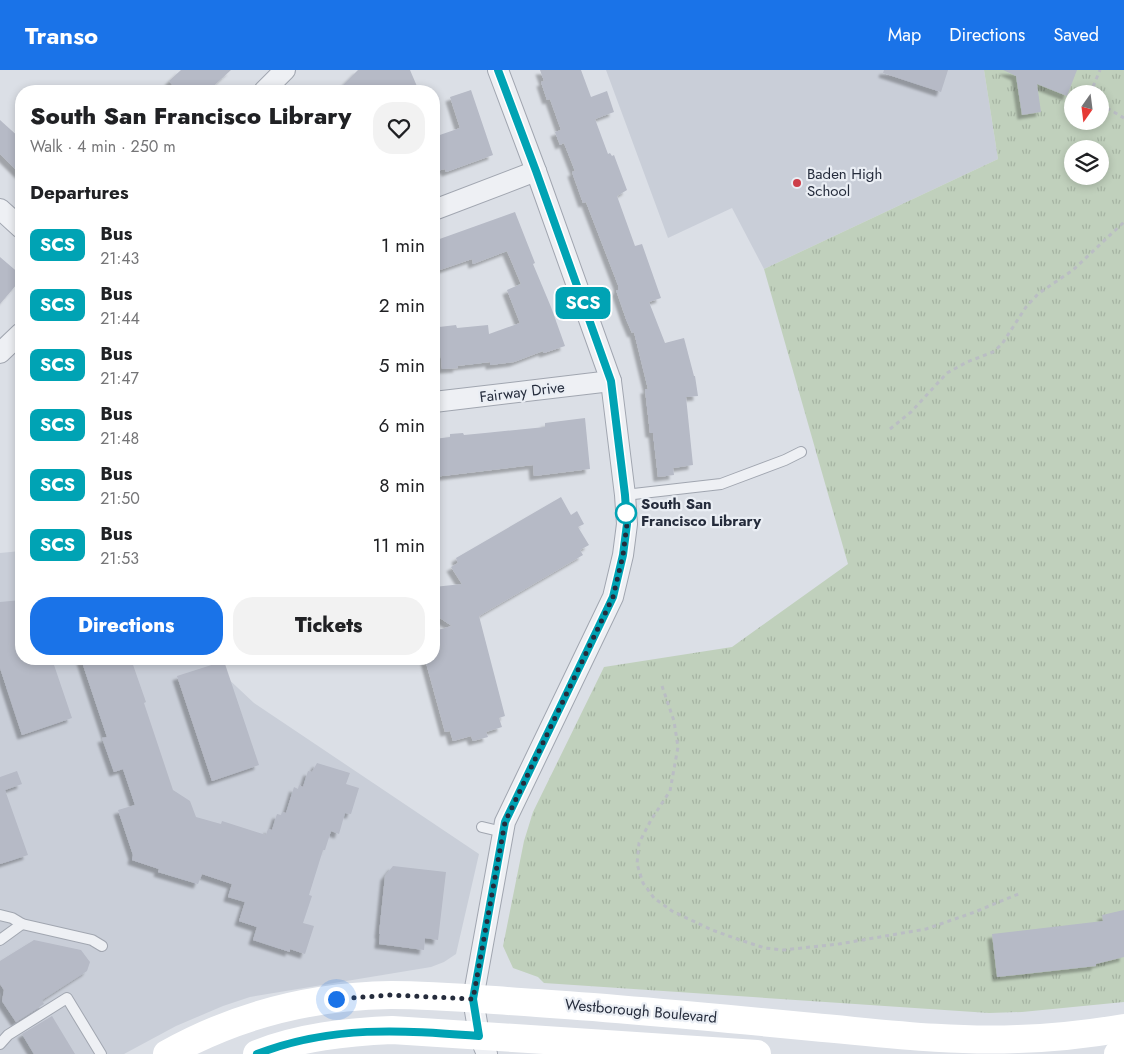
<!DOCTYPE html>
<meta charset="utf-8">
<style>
body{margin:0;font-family:Jost,sans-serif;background:#f2f2f2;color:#202124;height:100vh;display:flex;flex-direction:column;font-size:19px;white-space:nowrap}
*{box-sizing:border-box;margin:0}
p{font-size:16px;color:#757577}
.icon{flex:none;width:28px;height:28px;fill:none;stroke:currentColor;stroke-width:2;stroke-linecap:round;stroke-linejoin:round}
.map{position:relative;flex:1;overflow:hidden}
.side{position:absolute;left:15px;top:15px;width:425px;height:580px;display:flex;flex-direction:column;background:#fff;border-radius:20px;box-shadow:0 2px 8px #0003}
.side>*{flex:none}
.badge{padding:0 10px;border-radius:8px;font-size:18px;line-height:32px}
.needle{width:32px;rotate:194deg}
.buttons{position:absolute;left:1064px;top:15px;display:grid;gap:10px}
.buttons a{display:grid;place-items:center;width:45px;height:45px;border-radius:50%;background:#fff;box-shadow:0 2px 8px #0003;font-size:25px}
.you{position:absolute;width:25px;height:25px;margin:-12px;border:4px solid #fff;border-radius:50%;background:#1a73e8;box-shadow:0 0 0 8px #1a73e833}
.map>.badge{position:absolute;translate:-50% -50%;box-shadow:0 0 0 2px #fff}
h2{padding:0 15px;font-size:19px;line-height:45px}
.round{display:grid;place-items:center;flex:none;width:52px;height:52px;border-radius:20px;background:#f2f2f2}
.head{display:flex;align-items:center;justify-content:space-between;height:85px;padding:0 15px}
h1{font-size:24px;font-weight:800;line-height:38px}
.cta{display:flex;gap:10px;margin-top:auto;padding:10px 15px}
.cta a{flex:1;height:58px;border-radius:20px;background:#1a73e8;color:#fff;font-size:20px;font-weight:800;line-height:58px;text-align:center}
.cta a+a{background:#f2f2f2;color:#202124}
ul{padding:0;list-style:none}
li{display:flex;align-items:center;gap:15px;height:60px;padding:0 15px}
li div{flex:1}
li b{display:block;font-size:19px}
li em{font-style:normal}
li .badge{min-width:55px;font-weight:700;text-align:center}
header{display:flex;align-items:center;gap:30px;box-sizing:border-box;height:70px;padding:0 25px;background:#1a73e8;color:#fff}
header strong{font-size:24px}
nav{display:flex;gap:28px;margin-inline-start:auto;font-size:18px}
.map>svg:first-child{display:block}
</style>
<header>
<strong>Transo</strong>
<nav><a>Map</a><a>Directions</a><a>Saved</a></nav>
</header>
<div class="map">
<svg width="1124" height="984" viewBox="0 0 1124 984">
<defs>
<pattern id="grass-tufts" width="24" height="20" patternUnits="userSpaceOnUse" patternTransform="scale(1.25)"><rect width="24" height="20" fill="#c0d0bc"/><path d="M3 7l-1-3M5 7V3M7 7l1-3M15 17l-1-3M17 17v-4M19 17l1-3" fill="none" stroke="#a5b3a2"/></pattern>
<filter id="shadow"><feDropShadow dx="-4.5" dy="4.5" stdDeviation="1" flood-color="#0004"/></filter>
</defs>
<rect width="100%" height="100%" fill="#dbdfe6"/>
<g fill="#c9ced8">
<path d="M606,0h378l14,89 -234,110 -32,-61 -64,30z"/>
<path d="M21,481v108h186l47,44 225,151 -23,100 -12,8 -13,5 -181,30 -27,9 -47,20 -52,28h-124v-501z"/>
</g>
<path fill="url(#grass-tufts)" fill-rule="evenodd" d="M984,0h140v932l-102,10 -33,1 -445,-30 -6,-6 -25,-9 -10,-22 21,-105 9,-29 71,-145 128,-20 116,-83 -84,-295 234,-110zM1072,24h28v27h-28zM1072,79h28v27h-28z"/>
<g fill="#b6bac6" filter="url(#shadow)">
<path d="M181,0h50l-23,21h-30l-9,-10z"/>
<path d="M358,0h52l9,21h-82z"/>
<path d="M540,0h41l10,27 16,-6 7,21 -19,7 13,35 2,-1 2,3 2,-1 13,35 -10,6 18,50 7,-2 19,54 -12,4 16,41 19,-5 10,38h1l3,20 -12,1 7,68 -20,3 1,7 -16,2 -5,-44h-3l-4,-35 -1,-9h3l-14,-57 -2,1 -6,-14 -10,-29h2v-5l-32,-83 -3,1 -11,-31 3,-1 -11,-28 -4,2 -5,-13 6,-2 -11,-31 -3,1 -6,-18 3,-1z"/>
<path d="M884,0h64l-7,22 -58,-19z"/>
<path d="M1003,0h74l-10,26 -30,-12 4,28 -19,3 -6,-39z"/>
<path d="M471,20l22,65 -47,17 -1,-3 -8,2 -3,-8v-26l26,-9 -10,-31z"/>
<path d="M0,50l21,19v36l-21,-21z"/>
<path d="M515,142l20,51 -2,1 18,43 14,39 -21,7 -1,-2 -29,11 -24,3v-3l-33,4 1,2 -16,1 -2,-21h-6v-18h6l-1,-3 17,-2 1,3 31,-3 1,9 31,-11 -13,-33 14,-6 -14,-33 -34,13 -1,-5 -38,13v-31z"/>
<path d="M0,187l21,18 -5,8 1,1 -17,20z"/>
<path d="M585,348l5,51 -56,7 -1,-11 -99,12v-38l16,-2v-3l13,-1 1,2 21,-2 60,-6v-4z"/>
<path d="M561,427l10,18 6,-4 7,13 -6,3 11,18 -9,5 3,5 -104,61 26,100 -6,2 3,9 -16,5 2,5 -15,4 -2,-5 -18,5 -3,-10 -5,1 -20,-73h9v-28l18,-5 -18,-12v-27l28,-3 -11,-17 7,-4 -2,-5z"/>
<path d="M21,530v59h31l20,59 -50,17 -22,-67v-66z"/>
<path d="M81,589h50l15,43 -2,1 29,87 17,11 6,16 25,7 1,-3 44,14 2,-6 4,1 5,-16 4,1 1,-3 4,1 8,-26 4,2 1,-4 4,2 5,-16 4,1 5,-9 33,10 -4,11 13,4 -8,26 -6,-1 -6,21 -8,-3 -6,19h-2l-14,45 3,1 -9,27 11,3 -9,28 -15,-5v3l-37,-12 4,-13 -18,-6 6,-19 -17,-5 4,-13 -30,-10 -4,10 -40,-12 1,-3 -27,-9 1,-5 -15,-45 17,-5 -12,-36 -9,3 -12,-34 5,-1z"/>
<path d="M224,591l35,104 -47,16 -35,-105z"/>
<path d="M17,701l5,13 -17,6 23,65 -28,9v-87z"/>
<path d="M393,796l53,6 -8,68 -13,-2 -1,12 -45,-6 1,-10h-1l6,-58z"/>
<path d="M1124,840v47l-28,7v2l-99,11 -5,-43 111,-13 -1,-6z"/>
<path d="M34,870l47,10 9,12 -3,9 -45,29 2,4 -28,18 -14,-21 2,-11 -4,-6v-23z"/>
<path d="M52,946l23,38h-41l-12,-20z"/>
</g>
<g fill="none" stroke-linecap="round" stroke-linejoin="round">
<g stroke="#a1a6b0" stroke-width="12">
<g id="lane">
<path d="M625,425l96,-11 64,-24 16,-8"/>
<path d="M482,757l21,5"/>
<path d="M0,845l12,3 10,6 70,16 10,6"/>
<path d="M0,870l22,-16"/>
<path d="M0,974l8,-9 59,-37 34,56"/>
</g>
</g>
<g stroke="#a1a6b0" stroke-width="22">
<g id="street">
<path d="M264,21l21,-21"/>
<path d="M0,139l21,19"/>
<path d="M434,140l102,-39"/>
<path d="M0,283l21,-20"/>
<path d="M434,332l177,-21"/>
<path d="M487,984l-8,-19 -6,-36 32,-177 108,-225 10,-42 4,-31 -2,-29 -14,-114 -75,-210 -38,-101"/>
</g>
</g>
<g stroke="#babdc4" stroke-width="3" stroke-dasharray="4 4" stroke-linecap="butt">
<path d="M1090,24l10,-24"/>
<path d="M1100,34l24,14"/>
<path d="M890,359l21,-17 36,-39 20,-11 26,-10 9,-8 24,-37 12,-13 35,-24 51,-48"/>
<path d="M662,616l12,35 4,26 -8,44 -19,29 -12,23 -2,21 6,19 11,15 18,13 40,19 28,10 25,8 18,2 56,-6 87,-15 46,-16 49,-20"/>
</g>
<use href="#lane" stroke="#eef0f4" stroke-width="10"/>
<use href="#street" stroke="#eef0f4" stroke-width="20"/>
<g stroke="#fff" stroke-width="28">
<path d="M167,984c68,-38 145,-58 224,-59 48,0 97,5 146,8 92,6 184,15 276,24 68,6 136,15 205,12 35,-1 71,-5 106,-11"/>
<path d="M257,984c43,-17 89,-22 135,-24l365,24"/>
<path d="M1118,984l6,-1"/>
</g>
</g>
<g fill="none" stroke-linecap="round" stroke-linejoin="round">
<g stroke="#fff" stroke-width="11">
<path id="line" d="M257,984c75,-29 144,-24 222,-18l-6,-37 32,-177 108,-225 10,-42 4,-31 -2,-29 -14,-114 -75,-210 -38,-101"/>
</g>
<use href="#line" stroke="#00a3b4" stroke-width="8"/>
<path stroke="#252c3c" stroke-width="5" stroke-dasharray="0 9" d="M336,929l55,-4 82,4 32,-177 108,-225 10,-42 4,-31 -1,-11"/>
</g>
<circle fill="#cd3e49" stroke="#eaeef4" stroke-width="2" cx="797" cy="113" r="5"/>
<circle fill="#fff" stroke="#00a3b4" stroke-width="2.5" cx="626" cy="443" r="10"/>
<g text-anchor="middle" stroke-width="4.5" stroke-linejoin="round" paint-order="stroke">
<g font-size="15" fill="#252c3c" stroke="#eaeef4" text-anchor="start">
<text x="807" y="109">Baden High<tspan x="807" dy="17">School</tspan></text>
</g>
<g font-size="15" fill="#252c3c" stroke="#eaeef4">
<text transform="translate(522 322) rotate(-7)" y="5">Fairway Drive</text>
<text transform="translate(641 941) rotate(5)" y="5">Westborough Boulevard</text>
</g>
<g font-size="15" font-weight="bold" fill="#252c3c" stroke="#eaeef4" text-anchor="start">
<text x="641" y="439">South San<tspan x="641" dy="17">Francisco Library</tspan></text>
</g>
</g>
</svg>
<div class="buttons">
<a><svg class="needle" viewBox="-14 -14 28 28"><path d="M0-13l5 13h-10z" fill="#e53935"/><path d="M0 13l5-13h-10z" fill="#757577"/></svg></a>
<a><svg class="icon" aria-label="layers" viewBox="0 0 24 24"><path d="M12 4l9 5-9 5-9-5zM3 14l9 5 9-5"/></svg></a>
</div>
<div class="you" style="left:336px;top:929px"></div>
<b class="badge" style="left:583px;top:233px;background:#00a3b4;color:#fff">SCS</b>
<section class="side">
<div class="head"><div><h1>South San Francisco Library</h1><p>Walk · 4 min · 250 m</p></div><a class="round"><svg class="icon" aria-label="heart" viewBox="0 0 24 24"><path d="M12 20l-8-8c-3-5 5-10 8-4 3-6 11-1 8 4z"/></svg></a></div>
<h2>Departures</h2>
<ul>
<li><span class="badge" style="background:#00a3b4;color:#fff">SCS</span><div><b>Bus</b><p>21:43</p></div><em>1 min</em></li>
<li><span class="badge" style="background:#00a3b4;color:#fff">SCS</span><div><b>Bus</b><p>21:44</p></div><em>2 min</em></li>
<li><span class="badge" style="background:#00a3b4;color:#fff">SCS</span><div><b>Bus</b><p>21:47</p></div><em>5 min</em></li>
<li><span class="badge" style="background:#00a3b4;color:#fff">SCS</span><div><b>Bus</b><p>21:48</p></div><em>6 min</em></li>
<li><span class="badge" style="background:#00a3b4;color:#fff">SCS</span><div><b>Bus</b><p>21:50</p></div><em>8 min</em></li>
<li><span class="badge" style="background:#00a3b4;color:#fff">SCS</span><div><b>Bus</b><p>21:53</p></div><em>11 min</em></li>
</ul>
<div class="cta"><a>Directions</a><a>Tickets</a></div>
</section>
</div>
